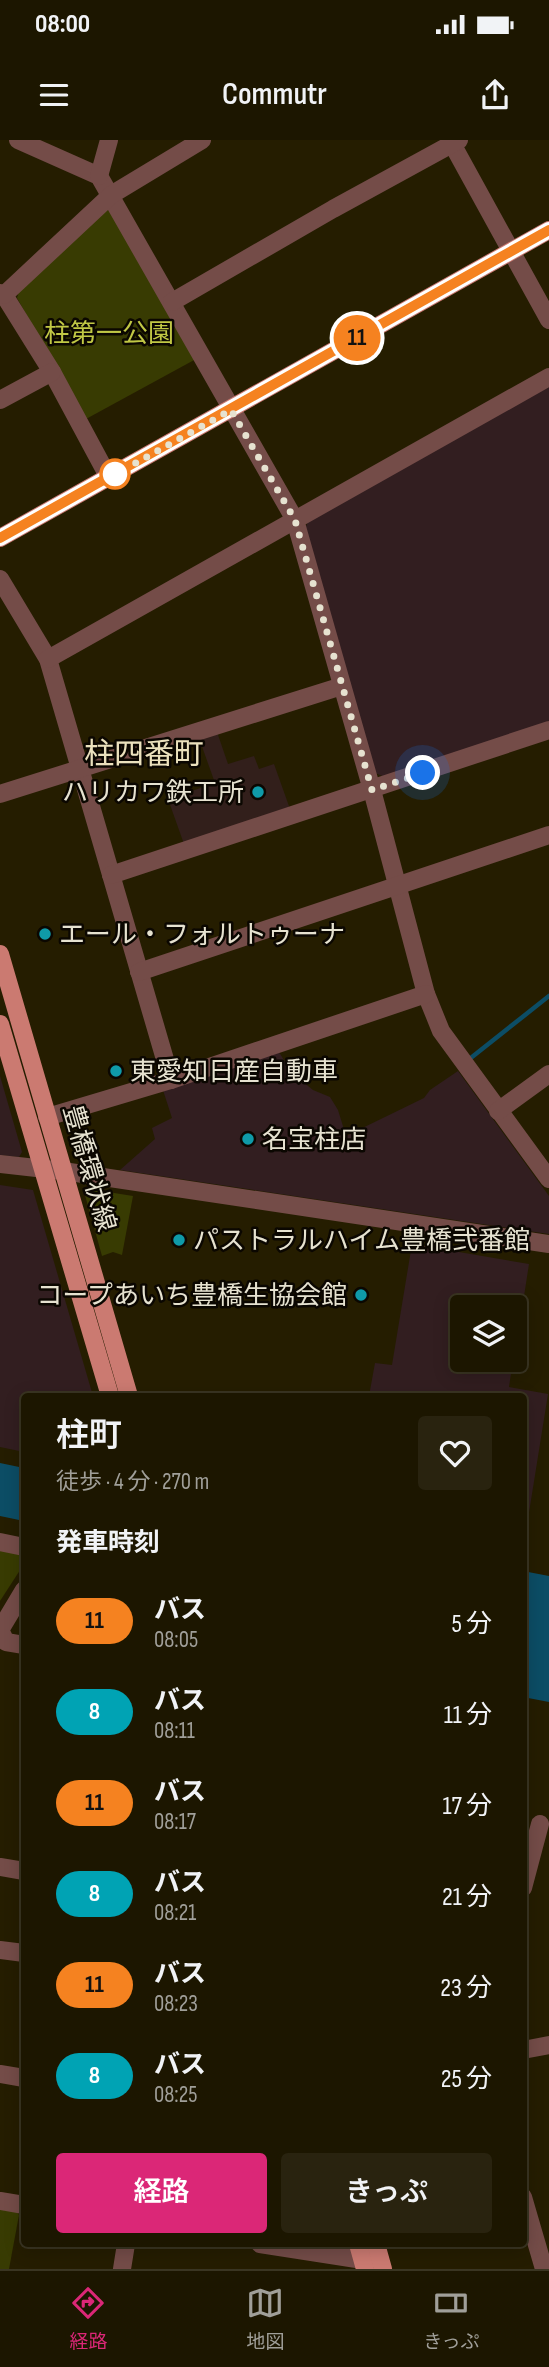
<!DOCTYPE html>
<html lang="ja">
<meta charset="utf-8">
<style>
body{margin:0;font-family:"Sofia Sans Condensed","Noto Sans JP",sans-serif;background:#29230f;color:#f1f3f6;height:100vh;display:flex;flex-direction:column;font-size:26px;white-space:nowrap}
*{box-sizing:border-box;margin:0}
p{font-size:23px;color:#a09f99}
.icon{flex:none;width:38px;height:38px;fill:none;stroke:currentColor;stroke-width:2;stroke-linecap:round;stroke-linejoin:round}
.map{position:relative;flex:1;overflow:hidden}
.panel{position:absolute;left:21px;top:1253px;width:506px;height:854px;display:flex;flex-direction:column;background:#1c1600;border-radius:7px;box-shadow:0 4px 18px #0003,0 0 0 2px #3a3522}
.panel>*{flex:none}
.badge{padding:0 14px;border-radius:23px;font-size:24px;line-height:46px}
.controls{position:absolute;left:450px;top:1155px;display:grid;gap:14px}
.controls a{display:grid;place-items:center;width:77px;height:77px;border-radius:7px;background:#1c1600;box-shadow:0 4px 18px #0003,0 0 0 2px #3a3522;font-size:35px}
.you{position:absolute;width:35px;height:35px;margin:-18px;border:5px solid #fff;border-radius:50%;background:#1a73e8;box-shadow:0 0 0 10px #1a73e833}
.map>.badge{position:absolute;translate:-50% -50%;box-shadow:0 0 0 4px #fff}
h2{padding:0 35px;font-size:26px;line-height:63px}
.round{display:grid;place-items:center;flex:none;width:74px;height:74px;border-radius:7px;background:#29230f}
.overview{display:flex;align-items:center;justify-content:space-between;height:119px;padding:0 35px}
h1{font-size:33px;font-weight:600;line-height:52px}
.cta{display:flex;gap:14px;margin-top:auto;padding:14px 35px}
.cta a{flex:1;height:80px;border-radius:7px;background:#db2777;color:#fff;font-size:28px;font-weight:600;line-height:80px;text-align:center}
.cta a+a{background:#29230f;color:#f1f3f6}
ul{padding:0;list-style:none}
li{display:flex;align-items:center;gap:21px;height:91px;padding:0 35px}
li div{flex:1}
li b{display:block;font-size:26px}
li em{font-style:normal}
li .badge{min-width:77px;font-weight:700;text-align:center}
.status{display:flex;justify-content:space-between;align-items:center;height:49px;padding:0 35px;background:#1c1600;direction:ltr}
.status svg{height:19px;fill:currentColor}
header{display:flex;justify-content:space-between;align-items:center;height:91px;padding:0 35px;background:#1c1600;font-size:32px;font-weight:600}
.dock{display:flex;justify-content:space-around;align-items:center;height:98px;border-top:2px solid #3a3522;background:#1c1600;font-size:19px;color:#a09f99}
.dock a{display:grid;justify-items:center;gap:4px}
.dock .current{color:#db2777}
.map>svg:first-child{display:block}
</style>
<div class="status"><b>08:00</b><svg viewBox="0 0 49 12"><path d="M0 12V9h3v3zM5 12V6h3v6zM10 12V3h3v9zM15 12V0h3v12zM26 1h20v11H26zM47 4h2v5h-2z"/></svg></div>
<header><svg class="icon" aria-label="menu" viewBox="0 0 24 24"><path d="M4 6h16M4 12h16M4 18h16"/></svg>Commutr<svg class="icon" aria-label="share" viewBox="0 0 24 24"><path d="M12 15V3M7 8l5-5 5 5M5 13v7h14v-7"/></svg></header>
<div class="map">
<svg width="549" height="2129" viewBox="0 0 549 2129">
<rect width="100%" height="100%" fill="#251d00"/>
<g fill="#321e20">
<path d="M549,245v340l-157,55 -17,-7 -71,-242 5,-12z"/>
<path d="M277,909l15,24 21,17 17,7 8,13 8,26 78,-38 6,-8 28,-19 91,125v38l-429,-64 35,-31 -3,-11 20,-10 -10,-31z"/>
<path d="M0,936l22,76 -3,5 -19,-2z"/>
<path d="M0,1045l33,5 60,206h-69v56l-24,-5z"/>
<path d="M412,1104l117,20 -14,90 -1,-47h-52v53h51l-4,27 39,7 -25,156v-154h-154l6,-33 17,2z"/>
</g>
<path fill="#321f1b" d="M217,592l11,32 26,-8 5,13 15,-5 16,45 -106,35 -16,-45 47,-16 -16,-45z"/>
<g fill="#383b02">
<path d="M104,69l6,2 86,148 -110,60 -69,-121 2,-7z"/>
<path d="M83,1048l50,8 -11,59 -9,-3 -11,4z"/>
<path d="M0,1408l24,5v11l-24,37z"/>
<path d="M0,2069l17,3 2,3 -10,54h-9z"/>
</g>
<g fill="#0c4d65">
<path d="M0,1323l24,5v53l-24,-5z"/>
<path d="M523,1431l26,5v126l-26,-5z"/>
</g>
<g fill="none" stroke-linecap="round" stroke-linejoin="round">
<path stroke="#0c4d65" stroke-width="4.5" d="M472,917l77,-61"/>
<g stroke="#744c48" stroke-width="18">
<path d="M18,0l81,36 196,344 77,270 54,204 15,37 108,148"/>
<path d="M450,0l99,180"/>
<path d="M99,36l10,-36"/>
<path d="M0,153l4,2 48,77 57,106"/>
<path d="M4,155l107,-100 91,-55"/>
<path d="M172,162l161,-93 126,-69"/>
<path d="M0,260l52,-28"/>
<path d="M0,439l48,80 123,421"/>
<path d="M48,519l501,-282"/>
<path d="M0,654l342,-108"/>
<path d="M111,735l438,-145"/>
<path d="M139,832l410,-137"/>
<path d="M498,971l51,-37"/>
<path d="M47,977l124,-37 255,-86"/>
<path d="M0,1024l63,7 486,73"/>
<path d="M0,1402l24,5"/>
<path d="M24,1450l-24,40 6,12 18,3"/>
<path d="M0,1727l24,4"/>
<path d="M523,1748l17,-64"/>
<path d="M0,1810l24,3"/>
<path d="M523,1910l26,-5"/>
<path d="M0,1934l24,4"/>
<path d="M523,2057l21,72"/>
<path d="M0,2061l24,4"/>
<path d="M260,2104l103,16"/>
<path d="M122,2129l4,-25"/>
</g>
<g stroke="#cb7a71" stroke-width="18">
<path d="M0,398l549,-308"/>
<path d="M0,814l129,442"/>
<path d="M0,884l110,372"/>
<path d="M358,2104l7,25"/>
<path d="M376,2104l7,25"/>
</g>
</g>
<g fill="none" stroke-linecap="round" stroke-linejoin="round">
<g stroke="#fff" stroke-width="16">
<path id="line" d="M0,398l549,-308"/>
</g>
<use href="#line" stroke="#f58220" stroke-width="10"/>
<path stroke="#e6e2d0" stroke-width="7" stroke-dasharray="0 12.6" d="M115,334l-6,4 122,-68 64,110 77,270 51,-17"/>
</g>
<circle fill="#fff" stroke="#f58220" stroke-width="3.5" cx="115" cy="334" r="14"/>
<g fill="#0f9aa8" stroke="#0b0701" stroke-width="2.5">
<circle cx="258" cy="652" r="7"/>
<circle cx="45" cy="794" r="7"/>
<circle cx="116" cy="931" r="7"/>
<circle cx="248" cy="999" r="7"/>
<circle cx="179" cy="1100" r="7"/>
<circle cx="361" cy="1155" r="7"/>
</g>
<g text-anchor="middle" stroke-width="5" stroke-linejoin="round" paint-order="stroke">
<g font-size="26" fill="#c1c845" stroke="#0b0701">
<text x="109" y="202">柱第一公園</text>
</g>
<g font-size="26" fill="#e6e2d0" stroke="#0b0701" text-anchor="start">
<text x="244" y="661" text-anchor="end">ハリカワ鉄工所</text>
<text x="59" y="803">エール・フォルトゥーナ</text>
<text x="130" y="940">東愛知日産自動車</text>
<text x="262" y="1008">名宝柱店</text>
<text x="193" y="1109">パストラルハイム豊橋弐番館</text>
<text x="347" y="1164" text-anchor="end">コープあいち豊橋生協会館</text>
</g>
<g font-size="26" fill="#e6e2d0" stroke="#0b0701">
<text transform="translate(90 1028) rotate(74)" y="9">豊橋環状線</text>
</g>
<g font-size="30" fill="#ebe1bd" stroke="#0b0701">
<text x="144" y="624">柱四番町</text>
</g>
</g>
</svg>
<div class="controls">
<a><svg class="icon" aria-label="layers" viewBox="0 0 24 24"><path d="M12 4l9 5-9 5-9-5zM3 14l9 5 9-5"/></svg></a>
</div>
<div class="you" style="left:423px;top:633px"></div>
<b class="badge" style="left:357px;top:198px;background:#f58220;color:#111">11</b>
<section class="panel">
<div class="overview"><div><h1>柱町</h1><p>徒歩 · 4 分 · 270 m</p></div><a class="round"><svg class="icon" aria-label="heart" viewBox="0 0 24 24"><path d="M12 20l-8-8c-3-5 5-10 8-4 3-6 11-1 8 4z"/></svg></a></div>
<h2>発車時刻</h2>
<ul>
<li><span class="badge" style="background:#f58220;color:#111">11</span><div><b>バス</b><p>08:05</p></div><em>5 分</em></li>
<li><span class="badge" style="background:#00a3b4;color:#fff">8</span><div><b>バス</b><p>08:11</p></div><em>11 分</em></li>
<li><span class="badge" style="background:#f58220;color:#111">11</span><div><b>バス</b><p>08:17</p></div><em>17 分</em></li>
<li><span class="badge" style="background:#00a3b4;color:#fff">8</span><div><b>バス</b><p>08:21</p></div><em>21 分</em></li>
<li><span class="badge" style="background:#f58220;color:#111">11</span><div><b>バス</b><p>08:23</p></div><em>23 分</em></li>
<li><span class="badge" style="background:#00a3b4;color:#fff">8</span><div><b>バス</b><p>08:25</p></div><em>25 分</em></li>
</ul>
<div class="cta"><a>経路</a><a>きっぷ</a></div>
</section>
</div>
<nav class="dock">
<a class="current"><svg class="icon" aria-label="directions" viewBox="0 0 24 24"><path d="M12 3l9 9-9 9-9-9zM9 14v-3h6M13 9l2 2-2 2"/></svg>経路</a>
<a><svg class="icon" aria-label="map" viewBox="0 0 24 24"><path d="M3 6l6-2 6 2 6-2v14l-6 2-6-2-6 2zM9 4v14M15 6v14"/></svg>地図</a>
<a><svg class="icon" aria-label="tickets" viewBox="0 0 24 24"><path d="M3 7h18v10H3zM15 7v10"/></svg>きっぷ</a>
</nav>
